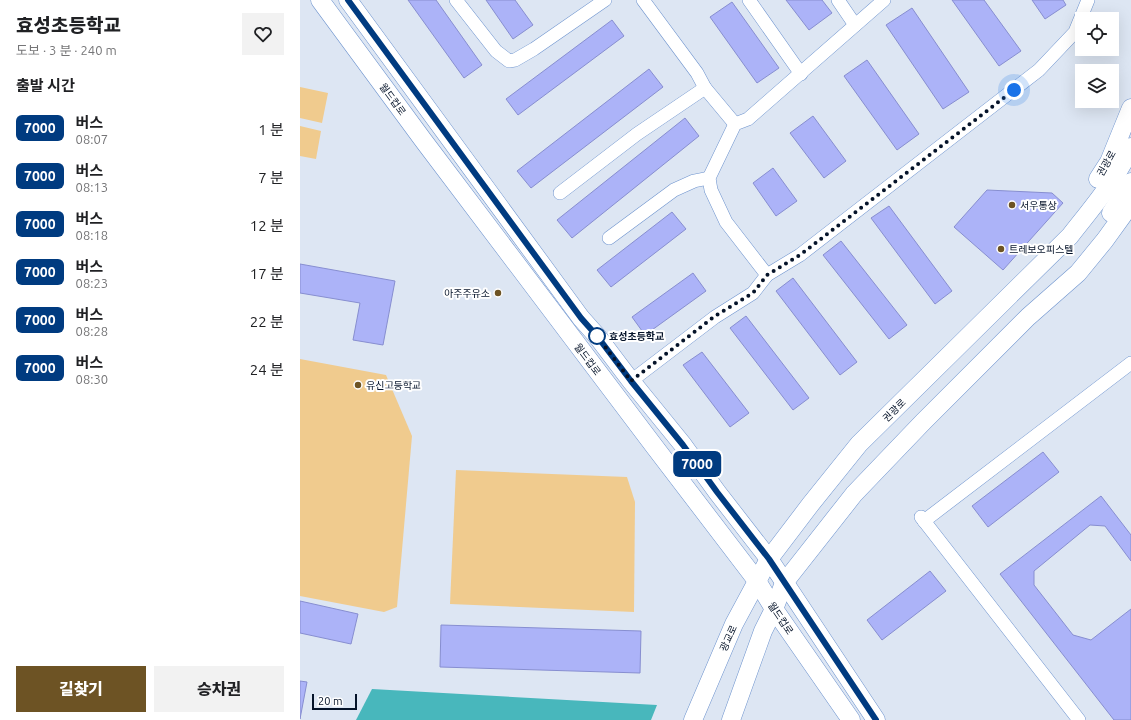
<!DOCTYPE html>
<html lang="ko">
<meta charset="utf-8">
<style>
body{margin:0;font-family:Ubuntu,"Noto Sans KR",sans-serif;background:#f2f2f2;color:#202124;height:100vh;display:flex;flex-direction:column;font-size:15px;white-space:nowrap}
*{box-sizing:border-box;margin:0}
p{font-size:13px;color:#757577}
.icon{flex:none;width:22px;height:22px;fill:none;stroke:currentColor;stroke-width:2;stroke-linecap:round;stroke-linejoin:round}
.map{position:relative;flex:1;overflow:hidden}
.details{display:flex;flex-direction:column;background:#fff;width:300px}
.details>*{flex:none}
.badge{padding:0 8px;border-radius:6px;font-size:14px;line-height:26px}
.buttons{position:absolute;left:775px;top:12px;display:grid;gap:8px}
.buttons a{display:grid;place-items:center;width:44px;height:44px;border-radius:0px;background:#fff;box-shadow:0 4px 16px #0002;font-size:20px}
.scale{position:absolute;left:12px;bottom:10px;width:45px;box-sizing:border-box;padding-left:4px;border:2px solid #051329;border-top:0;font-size:11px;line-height:14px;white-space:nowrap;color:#051329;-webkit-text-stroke:3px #fff;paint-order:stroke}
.you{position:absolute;width:20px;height:20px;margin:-10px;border:3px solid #fff;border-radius:50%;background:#1a73e8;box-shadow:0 0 0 6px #1a73e833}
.map>.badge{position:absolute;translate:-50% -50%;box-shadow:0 0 0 2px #fff}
h2{padding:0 16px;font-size:15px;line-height:36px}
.round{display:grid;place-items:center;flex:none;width:42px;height:42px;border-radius:0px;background:#f2f2f2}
.summary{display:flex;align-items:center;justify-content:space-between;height:68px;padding:0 16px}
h1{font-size:19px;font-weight:800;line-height:30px}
.primary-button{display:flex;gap:8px;margin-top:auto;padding:8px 16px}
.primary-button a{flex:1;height:46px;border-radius:0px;background:#6d5324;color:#fff;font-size:16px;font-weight:800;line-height:46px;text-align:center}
.primary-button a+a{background:#f2f2f2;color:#202124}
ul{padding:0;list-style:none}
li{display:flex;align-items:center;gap:12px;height:48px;padding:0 16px}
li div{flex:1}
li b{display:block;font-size:15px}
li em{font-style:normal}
li .badge{min-width:44px;font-weight:700;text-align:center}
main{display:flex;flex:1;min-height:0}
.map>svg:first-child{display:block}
</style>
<main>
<section class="details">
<div class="summary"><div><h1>효성초등학교</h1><p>도보 · 3 분 · 240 m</p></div><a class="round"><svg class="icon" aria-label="heart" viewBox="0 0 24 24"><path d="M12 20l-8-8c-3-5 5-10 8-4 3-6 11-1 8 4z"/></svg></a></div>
<h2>출발 시간</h2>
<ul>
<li><span class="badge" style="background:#003b80;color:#fff">7000</span><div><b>버스</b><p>08:07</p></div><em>1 분</em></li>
<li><span class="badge" style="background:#003b80;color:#fff">7000</span><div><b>버스</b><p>08:13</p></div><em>7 분</em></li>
<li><span class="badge" style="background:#003b80;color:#fff">7000</span><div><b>버스</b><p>08:18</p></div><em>12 분</em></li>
<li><span class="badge" style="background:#003b80;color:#fff">7000</span><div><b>버스</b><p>08:23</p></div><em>17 분</em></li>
<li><span class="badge" style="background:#003b80;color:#fff">7000</span><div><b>버스</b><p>08:28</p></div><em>22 분</em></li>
<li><span class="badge" style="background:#003b80;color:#fff">7000</span><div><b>버스</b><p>08:30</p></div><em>24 분</em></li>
</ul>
<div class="primary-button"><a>길찾기</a><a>승차권</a></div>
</section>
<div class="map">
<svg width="831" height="720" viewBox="0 0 831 720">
<rect width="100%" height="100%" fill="#dde6f3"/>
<g fill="#f0cb8e">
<path d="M0,87l28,6 -6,30 -22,-5z"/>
<path d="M0,126l21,5 -5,28 -16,-3z"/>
<path d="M0,359l86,16 26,61 -15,171 -13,5 -84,-16z"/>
<path d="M156,470l171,7 8,25 -1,110 -184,-8z"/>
</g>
<path fill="#48b7bc" d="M72,689l285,16 -6,15h-295z"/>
<g fill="#acb3f8" stroke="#878ed0">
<path d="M108,0h28l46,65 -18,13z"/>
<path d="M186,0h29l18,25 -20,14z"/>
<path d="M486,0h36l10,13 -23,17z"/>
<path d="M652,0h32l37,51 -22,15z"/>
<path d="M732,0h31l3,5 -21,14z"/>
<path d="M432,2l47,66 -22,15 -47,-66z"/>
<path d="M612,8l57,84 -26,17 -57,-84z"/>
<path d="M312,20l12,16 -106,79 -12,-16z"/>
<path d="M567,60l52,74 -22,16 -53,-74z"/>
<path d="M349,69l14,18 -132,101 -14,-17z"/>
<path d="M513,116l33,45 -22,17 -34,-45z"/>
<path d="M385,118l14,18 -127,102 -15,-18z"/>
<path d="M473,168l24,33 -21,15 -23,-33z"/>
<path d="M687,190l65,3 11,10 -60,67 -49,-43z"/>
<path d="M589,206l63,85 -17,13 -64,-86z"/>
<path d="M372,212l14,17 -75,58 -14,-17z"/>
<path d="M541,241l66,84 -18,14 -66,-84z"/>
<path d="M0,264l95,17 -12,64 -30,-5 7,-37 -60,-10z"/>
<path d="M393,273l13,18 -61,44 -13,-18z"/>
<path d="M493,278l64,84 -17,13 -64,-84z"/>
<path d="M446,316l63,82 -16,12 -63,-82z"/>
<path d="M402,352l47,61 -19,14 -47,-62z"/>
<path d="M743,452l16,20 -71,55 -16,-21z"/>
<path d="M801,496l30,39v26l-26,-35 -15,-1 -56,46v14l39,50 18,5 40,-31v111h-17l-114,-146z"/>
<path d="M630,571l16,20 -64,49 -15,-20z"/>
<path d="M0,601l58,13 -7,30 -51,-11z"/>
<path d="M141,625l200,6 -1,42 -200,-6z"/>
<path d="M0,681l7,1 -7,37z"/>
</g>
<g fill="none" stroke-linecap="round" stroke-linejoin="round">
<g stroke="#6d93ce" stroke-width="14">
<g id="street">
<path d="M156,0l40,51 13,10 6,-1 19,-11 71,-49"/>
<path d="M343,0l54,73 8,15 30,36"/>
<path d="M449,0l52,74"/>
<path d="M538,0l17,25"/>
<path d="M260,193l77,-59 68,-46"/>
<path d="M309,238l65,-48 20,-9 15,-3"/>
<path d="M467,275l-41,-53 -15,-32 -2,-12 26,-54 13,-5 136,-119"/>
<path d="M331,381l84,-64 38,-24 14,-18 33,-20 239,-185 36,-38 13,-32"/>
<path d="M621,517l158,203"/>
<path d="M624,521l207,-158"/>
</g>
</g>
<g stroke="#6d93ce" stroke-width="19">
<g id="secondary">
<path d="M20,0l103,140 231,306 103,135 17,28 77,111"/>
<path d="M48,0l233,318 16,18 34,45 52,64 34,47 52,67 107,161"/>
<path d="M798,179l11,-17 22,-54"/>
<path d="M811,213l20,-31"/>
<path d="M393,720l41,-96 35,-65 41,-54 49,-61 211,-208c21,-27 47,-57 61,-89"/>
<path d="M431,720l32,-89 11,-22 10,-26 70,-89 69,-72 105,-105 50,-44 27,-33 26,-36"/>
</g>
</g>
<use href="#street" stroke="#fff" stroke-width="13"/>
<use href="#secondary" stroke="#fff" stroke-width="18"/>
</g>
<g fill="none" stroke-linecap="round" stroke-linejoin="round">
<g stroke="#fff" stroke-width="9">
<path id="line" d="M48,0l233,318 16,18 34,45 52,64 34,47 52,67 107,161"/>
</g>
<use href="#line" stroke="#003b80" stroke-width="6"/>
<path stroke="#051329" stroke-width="4" stroke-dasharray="0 7.2" d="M297,336l34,45 84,-65 38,-23 14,-18 33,-20 214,-165"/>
</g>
<g fill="#6d5324" stroke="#fff" stroke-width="1.5">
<circle cx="712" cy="205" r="4"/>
<circle cx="701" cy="249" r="4"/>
<circle cx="198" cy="293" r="4"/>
<circle cx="58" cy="385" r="4"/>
</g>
<circle fill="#fff" stroke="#003b80" stroke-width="2" cx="297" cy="336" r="8"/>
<g text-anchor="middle" stroke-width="4" stroke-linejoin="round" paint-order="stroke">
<g font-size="10" fill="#051329" stroke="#fff">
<text transform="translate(93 99) rotate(54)" y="4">월드컵로</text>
<text transform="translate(806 163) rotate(-61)" y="4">권광로</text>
<text transform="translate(288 359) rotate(53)" y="4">월드컵로</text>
<text transform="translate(594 410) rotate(-45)" y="4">권광로</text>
<text transform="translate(481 618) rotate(56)" y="4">월드컵로</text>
<text transform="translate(428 638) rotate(-66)" y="4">광교로</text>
</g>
<g font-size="10" fill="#051329" stroke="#fff" text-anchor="start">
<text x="720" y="209">서우통상</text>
<text x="709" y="253">트레보오피스텔</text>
<text x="190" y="297" text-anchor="end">아주주유소</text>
<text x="66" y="389">유신고등학교</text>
</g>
<g font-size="10" font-weight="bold" fill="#051329" stroke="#fff" text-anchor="start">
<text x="309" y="340">효성초등학교</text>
</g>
</g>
</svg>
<div class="buttons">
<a><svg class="icon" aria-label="locate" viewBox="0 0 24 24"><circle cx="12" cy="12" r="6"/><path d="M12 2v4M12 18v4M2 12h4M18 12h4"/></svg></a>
<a><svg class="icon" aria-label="layers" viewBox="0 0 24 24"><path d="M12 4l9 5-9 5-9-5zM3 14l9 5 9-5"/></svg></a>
</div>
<div class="scale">20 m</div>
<div class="you" style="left:714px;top:90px"></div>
<b class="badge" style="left:397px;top:464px;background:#003b80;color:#fff">7000</b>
</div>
</main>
